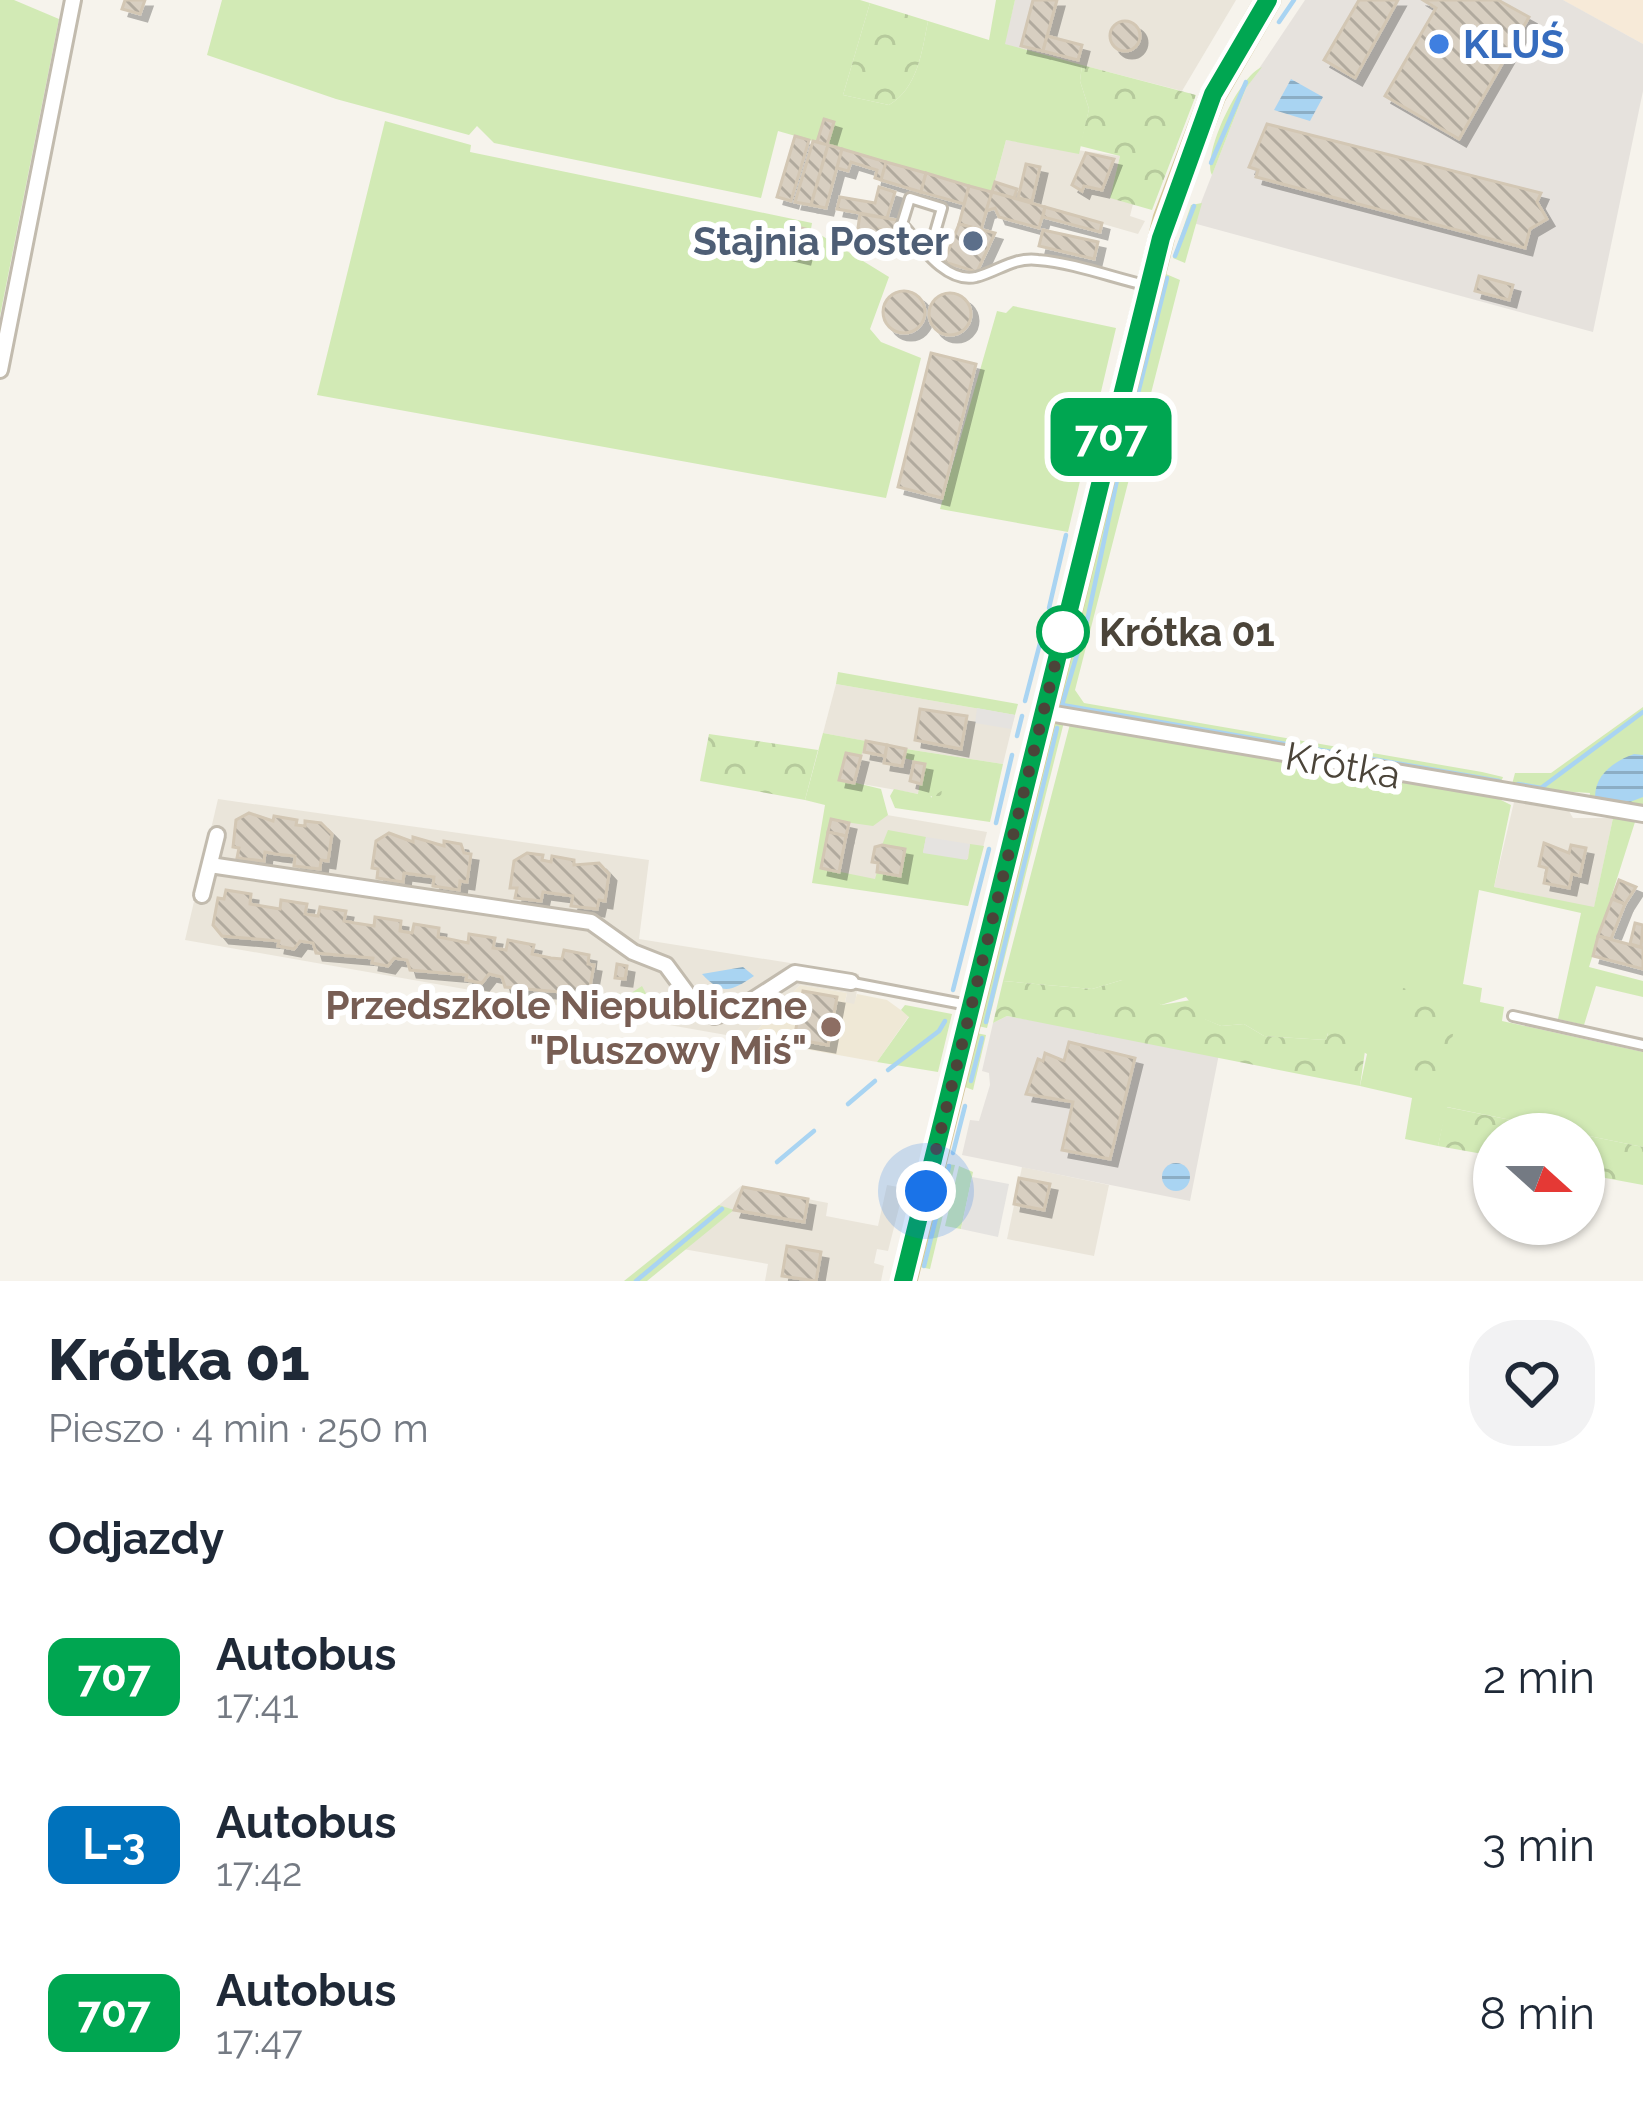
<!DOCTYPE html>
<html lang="pl">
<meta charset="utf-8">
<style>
body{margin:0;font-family:Raleway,sans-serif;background:#f2f2f3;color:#1f2937;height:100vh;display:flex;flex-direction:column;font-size:45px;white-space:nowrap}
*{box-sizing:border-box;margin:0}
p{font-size:39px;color:#747a83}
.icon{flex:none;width:66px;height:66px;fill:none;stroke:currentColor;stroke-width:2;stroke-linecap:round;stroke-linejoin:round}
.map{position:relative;height:1281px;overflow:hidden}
.side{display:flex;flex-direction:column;background:#fff;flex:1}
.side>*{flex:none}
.badge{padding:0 24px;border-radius:18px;font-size:42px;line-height:78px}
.needle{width:78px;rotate:111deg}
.tools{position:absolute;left:1473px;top:1113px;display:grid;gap:24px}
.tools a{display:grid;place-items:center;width:132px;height:132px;border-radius:50%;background:#fff;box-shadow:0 3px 9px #0004;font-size:60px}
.you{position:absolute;width:60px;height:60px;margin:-30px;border:9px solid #fff;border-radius:50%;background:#1a73e8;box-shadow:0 0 0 18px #1a73e833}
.map>.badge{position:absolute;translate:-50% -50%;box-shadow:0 0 0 6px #fff}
h2{padding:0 48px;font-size:45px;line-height:108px}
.round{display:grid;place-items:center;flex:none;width:126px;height:126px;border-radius:48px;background:#f2f2f3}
.head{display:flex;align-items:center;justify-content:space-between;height:204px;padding:0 48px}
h1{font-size:57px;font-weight:800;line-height:90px}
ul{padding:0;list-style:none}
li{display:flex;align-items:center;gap:36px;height:168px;padding:0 48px}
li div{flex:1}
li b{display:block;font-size:45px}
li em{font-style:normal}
li .badge{min-width:132px;font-weight:700;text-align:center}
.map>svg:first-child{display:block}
</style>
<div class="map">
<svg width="1643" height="1281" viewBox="0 0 1643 1281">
<defs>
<pattern id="forest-crowns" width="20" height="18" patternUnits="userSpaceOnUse" patternTransform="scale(3)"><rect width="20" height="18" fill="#d2eab5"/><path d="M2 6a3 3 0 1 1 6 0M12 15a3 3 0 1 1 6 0" fill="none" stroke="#b6ca9c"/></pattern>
<pattern id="park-dots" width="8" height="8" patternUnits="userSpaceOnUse" patternTransform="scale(3)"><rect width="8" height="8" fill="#d2eab5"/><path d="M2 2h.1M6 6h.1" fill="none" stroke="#b6ca9c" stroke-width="1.8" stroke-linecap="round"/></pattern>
<pattern id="water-rules" width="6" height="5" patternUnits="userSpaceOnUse" patternTransform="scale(3)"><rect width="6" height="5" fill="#a9d4f2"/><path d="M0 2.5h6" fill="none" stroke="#8caec5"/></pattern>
<pattern id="building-back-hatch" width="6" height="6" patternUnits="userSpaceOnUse" patternTransform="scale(3)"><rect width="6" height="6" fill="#d8cfc1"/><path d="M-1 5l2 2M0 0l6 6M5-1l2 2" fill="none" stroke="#b1aa9e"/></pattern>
<filter id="shadow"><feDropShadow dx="7" dy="7" stdDeviation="0" flood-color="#0004"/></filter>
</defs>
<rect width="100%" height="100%" fill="#f6f3ec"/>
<g fill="#eae5da">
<path d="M1033,0h203l-54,91 -162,-42z"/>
<path d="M1006,140l114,16 -10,41 23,7 -3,12 15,5 -7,13 -146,-42z"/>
<path d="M836,684l179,31 -12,49 -97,-15 -2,9 21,6 -6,30 -80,-14 7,-27 19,-12 -42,-8z"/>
<path d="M218,799l431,61 -10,79 220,35 -4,31 -10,-2 2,-10 -47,-8 -51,54 -564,-99z"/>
<path d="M1514,802l55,9 4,7h40l-19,90 -100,-21z"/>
<path d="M834,806l153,26 -19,74 -147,-38z"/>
<path d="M1022,1167l87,18 -15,71 -87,-17z"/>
<path d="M887,1185l17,3 -16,63 -11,-2 -3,14 10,3 -3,15h-116l3,-17 -85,-15 50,-38 -14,-6 22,-19 87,17 -2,13 52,10z"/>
</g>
<path fill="#f7ead8" d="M1563,0h80v44l-75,-41z"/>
<g fill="#e6e2dd">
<path d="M1015,0h18l-13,49 -16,-5z"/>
<path d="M1305,0h258l80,44v47l-50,241 -400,-109 53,-135z"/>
<path d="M1007,1016l212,38 -29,147 -228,-46 8,-35 9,1 11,-36 -1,-12 -7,-2 11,-48z"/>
</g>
<path fill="#efe8d6" d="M800,985l47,8 -2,9 9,2 3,-10 30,6 22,16 -32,46 -128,-23z"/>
<g fill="#d2eab5">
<path d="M0,0h14l45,19 -59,297z"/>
<path d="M222,0h638l10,3 -27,92 46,10c29,-17 33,-54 39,-84l61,19 7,-40h19l-10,44 77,21 -2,16 9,28 -10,45 -73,-14 -14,52 -214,-61 -17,67 -267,-55 -17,-17 -8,9 -133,-36 -129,-44z"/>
<path d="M1262,67l-16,21 -34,87c-10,-21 27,-99 50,-108z"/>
<path d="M385,121l86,24 -1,7 342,71 -1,6 78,48 -19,52 11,13 40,16 -35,140 -569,-103z"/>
<path d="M1202,203l-17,60 -12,-5 18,-53z"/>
<path d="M1166,274l14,6 -105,410 9,13 398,69 21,5 -4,10 -437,-76 -4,-11 15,-57 10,1 3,-14 -9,-3z"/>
<path d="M1013,306l103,22 -48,204 -128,-23 57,-198 9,2z"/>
<path d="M838,672l180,32 -3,11 -179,-31z"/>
<path d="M1643,707v102l-54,-9 1,-7 -79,-5 4,-15h36z"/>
<path d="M1055,722h9l-77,306 -9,-2z"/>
<path d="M1070,724l429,75 12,6 -17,82 100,20 19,-89 22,4 -46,145 54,14v16l-47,-11 -12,39 -26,-6 23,-106 -102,-23 -16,94 19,4 -2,14 24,5 -2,14 141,31v95l-196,-40 -9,39 -33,-7 7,-41 -52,-12 7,-32 -39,-21 -2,7 -62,-4 -20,-12 -23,2 -17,-7 -18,-22 -25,8 -39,-25 -30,9 -89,-8z"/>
<path d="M823,733l43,8 -5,15 -15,-3 -6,26 41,10 7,26 -15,11 -42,-6 -10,48 54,11 2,-7 22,4 6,-27 -23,-4 6,-15 38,7 -3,15 45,7 2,-15 14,2 -16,60 -156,-23 13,-78 -20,-5z"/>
<path d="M906,749l97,15 -13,58 -95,-14 -5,-12 4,-7 24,5 2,-11 12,15 -7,-34 -21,-6z"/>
<path d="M905,1005l47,9 -14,58 -61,-10 32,-45 -8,-7z"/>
<path d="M976,1033l10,2 -13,55 -8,-3z"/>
<path d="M947,1164l8,1 -25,104 -10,-2v-8z"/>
<path d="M959,1166l14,6 -12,57 -16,-3z"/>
<path d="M719,1205l15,5 -87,71h-23z"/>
</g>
<g fill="url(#forest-crowns)">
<path d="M870,3l58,18c-6,30 -10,67 -39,84l-46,-10z"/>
<path d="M1082,65l114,30 -44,115 -42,-12 10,-42 -40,-10 9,-37 -9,-28z"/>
<path d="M709,734l109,16 -13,50 -105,-19z"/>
<path d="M926,760l20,7 -5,29h-15l-5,-12z"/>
<path d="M1122,980l12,1 27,24 36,-6 8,20 16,7 23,-2 20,12 62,4 5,-16 12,-2 23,22 -6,42 -353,-70 -14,7 10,-42 89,8z"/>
<path d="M1403,988l57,10 -15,78 -37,-7c6,-31 -11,-50 -5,-81z"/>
<path d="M1446,1107l134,27h-86v22l-56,-10z"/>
<path d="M1584,1135l59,12v38l-59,-11z"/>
</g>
<path fill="url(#park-dots)" d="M642,986l20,37 -53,-9 4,-21 15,2z"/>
<g fill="#e5e3e0">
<path d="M977,708l38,7 -4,14 -36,-6z"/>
<path d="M926,837l44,7 -3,16 -44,-7z"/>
<path d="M972,1177l37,7 -11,53 -37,-8z"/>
</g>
<g fill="url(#water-rules)">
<path d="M1291,79l32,18 -13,24 -36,-11z"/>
<path d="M1634,754l9,1v42l-13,5 -35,-5c0,-23 20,-36 39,-43z"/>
<path d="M743,967l11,9c-22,15 -32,20 -52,-2z"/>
<circle cx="1176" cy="1177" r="14"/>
</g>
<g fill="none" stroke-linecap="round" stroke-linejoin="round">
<g stroke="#a9d4f2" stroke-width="4.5">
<path d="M1279,22l15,-22"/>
<path d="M1211,163l35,-81"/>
<path d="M1175,256l19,-50"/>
<path d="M1128,433l39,-155"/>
<path d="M1124,447l-37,174 -25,84 437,76"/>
<path d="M1049,608l17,-73"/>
<path d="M1025,701l20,-77"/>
<path d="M1017,736l5,-20"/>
<path d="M1518,784l23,4 102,-76"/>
<path d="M996,823l16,-68"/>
<path d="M953,990l36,-141"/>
<path d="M986,1022l71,-294"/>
<path d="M888,1070l51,-39 6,-10"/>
<path d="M971,1081l11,-43"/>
<path d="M848,1104l27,-23"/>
<path d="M953,1153l12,-47"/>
<path d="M777,1162l37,-31"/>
<path d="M924,1266l25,-100"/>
<path d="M636,1281l86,-72"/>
</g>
</g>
<g fill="url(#building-back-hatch)" stroke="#d3c7b4" stroke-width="3" filter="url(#shadow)">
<path d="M125,0h20l-5,14 -18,-5z"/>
<path d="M1033,0h24l-14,51 -22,-5z"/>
<path d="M1359,0h39l-43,78 -31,-18z"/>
<path d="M1423,0h75l31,17 -70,122 -74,-43 51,-88z"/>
<circle cx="1125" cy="36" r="15"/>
<path d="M1047,36l35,9 -4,15 -35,-9z"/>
<path d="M824,119l10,3 -7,23 -10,-3z"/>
<path d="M1267,124l274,69 -4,9 10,17 -17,10 -5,19 -269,-71 2,-7 -9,-3z"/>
<path d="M795,136l14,4 -18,61 -14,-4z"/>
<path d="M813,141l15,4 -17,60 -16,-3z"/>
<path d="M828,145l14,4 -16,59 -15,-3z"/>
<path d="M842,149l44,13 -4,18 -7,-2 2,-8 -26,-8 -3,9 -11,-3z"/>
<path d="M1086,153l28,6 -12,31 -18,-4 -2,5 -10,-6z"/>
<path d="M886,162l40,11 -5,19 -40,-12z"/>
<path d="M1026,164l14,3 -8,34 -14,-3z"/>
<path d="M926,173l43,13 -5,18 -43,-12z"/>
<path d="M995,182l22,7 -3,9 -22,-6z"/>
<path d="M969,186l23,6 -11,38 -22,-6z"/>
<path d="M879,187l16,5 -8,26 -50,-9 3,-12 35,6z"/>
<path d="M992,192l53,15 -6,21 -40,-11 -4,-9 -9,3z"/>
<path d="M1045,207l57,16 -2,9 -57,-15z"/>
<path d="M860,214l37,6 -4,13 -11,-3 5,5 -6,13 -23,-20z"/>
<path d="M959,224l36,9 -18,39 -33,-10z"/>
<path d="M793,226l17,4 -7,27 -17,-4z"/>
<path d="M1043,230l55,12 -4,17 -55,-13z"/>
<path d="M1479,276l34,9 -4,15 -34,-9z"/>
<circle cx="904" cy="312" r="21"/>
<circle cx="950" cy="314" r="21"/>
<path d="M931,353l45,11 -34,134 -44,-11z"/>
<path d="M920,709l47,7 -6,33 -46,-9z"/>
<path d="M866,741l21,4 -2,11 -21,-4z"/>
<path d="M887,745l19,4 -4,17 -18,-3z"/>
<path d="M846,753l15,3 -7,27 -15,-3z"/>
<path d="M914,762l11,2 -4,20 -11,-3z"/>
<path d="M249,813l24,8 1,-5 23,4 -1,5 9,1v-5l16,2 11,11 -4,27 -7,-1 -1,9 -26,-3 1,-10 -19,-2 -11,-2 -1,9 -27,-3 2,-10 -6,-1 3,-27z"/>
<path d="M831,819l18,4 -3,13 -18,-4z"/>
<path d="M828,832l18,4 -7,36 -18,-4z"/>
<path d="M389,833l24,9v-5l31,9v-5l17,3 3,9 7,1 -4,28 -7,-1 -1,9 -26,-4 1,-9 -30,-4 -1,9 -26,-4 1,-9 -6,-1 4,-27z"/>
<path d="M1544,843l25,10 2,-8 15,3 -6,28 -8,-2 -3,14 -25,-5 3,-15 -8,-2z"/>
<path d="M882,845l23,4 -5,27 -23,-4 1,-9 -6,-1 3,-15z"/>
<path d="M527,853l16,2 -1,5 9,2 1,-6 22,4v5l25,-2 10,11 -4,27 -6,-1 -2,9 -26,-3 2,-10 -30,-4 -2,9 -26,-3 2,-10h-7l4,-27z"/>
<path d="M1619,880l17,7 -11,17 -13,-5z"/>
<path d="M226,890l25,4 -1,10 30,5 1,-9 26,4 -2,10 13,2 2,-9 26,4 -2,10 11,2 19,3 1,-9 26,4 -1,10 12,2 2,-9 25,4 -1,9 11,2 19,4 1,-9 26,4 -2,10 13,2 2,-10 26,5 -2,9 19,4 11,1 2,-9 25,5 -1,9 6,1 -5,27 -13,7 -16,-2 1,-5 -56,-5 -3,-10 -13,-3 -7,9 -16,-3 1,-5 -57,-5 -3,-10 -13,-2 -6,8 -16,-3 1,-5 -57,-5 -3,-10 -13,-2 -6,8 -16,-3 1,-5 -57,-5 -9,-11 5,-27 6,1z"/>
<path d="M1612,899l13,5 -14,35 -13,-3z"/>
<path d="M1635,923l8,2 -2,22 -11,-3z"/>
<path d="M1598,936l45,12v21l-50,-13z"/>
<path d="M617,964l10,2 -2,13 -10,-1z"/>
<path d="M803,991l34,6 -9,48 -34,-6z"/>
<path d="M1069,1042l66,16 -25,101 -48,-9 11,-48 -47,-8 12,-35 5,2 2,-8 19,8z"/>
<path d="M1019,1178l31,6 -6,26 -30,-6z"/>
<path d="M743,1187l65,12 -4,23 -70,-12z"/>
<path d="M787,1246l34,6 -5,29 -34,-5z"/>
</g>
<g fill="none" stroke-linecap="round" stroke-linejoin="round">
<g stroke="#c2bbae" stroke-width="14">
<g id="service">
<path d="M929,253l13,-45 -32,-10 -8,26c17,19 43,60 74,53 23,-6 37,-20 62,-17 37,3 75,18 111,26"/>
<path d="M853,983l115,22"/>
<path d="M1513,1016l130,29"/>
</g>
</g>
<g stroke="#c2bbae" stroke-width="20">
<g id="minor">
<path d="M0,370l73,-370"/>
<path d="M1043,712l600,102"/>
<path d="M210,865l381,57 42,30 33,13 31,42 17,9 25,-7 56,-36 56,9"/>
<path d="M202,895l15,-60"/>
</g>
</g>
<g stroke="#d6c79b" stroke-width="27">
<path id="secondary" d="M904,1281l262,-1062 47,-124 55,-95"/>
</g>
<use href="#service" stroke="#fff" stroke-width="8"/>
<use href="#minor" stroke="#fff" stroke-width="14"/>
<use href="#secondary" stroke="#fff3cd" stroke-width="21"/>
</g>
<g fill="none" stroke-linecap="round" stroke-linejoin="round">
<g stroke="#fff" stroke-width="27">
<path id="line" d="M903,1281l258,-1043 52,-144 55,-94"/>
</g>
<use href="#line" stroke="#00a651" stroke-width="18"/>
<path stroke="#4b4439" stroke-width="12" stroke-dasharray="0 21.6" d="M926,1191l137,-559"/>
</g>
<circle fill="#3f7fe0" stroke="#fff" stroke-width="4.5" cx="1439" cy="44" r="12"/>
<circle fill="#5c6f8a" stroke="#fff" stroke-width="4.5" cx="973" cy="241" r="12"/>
<circle fill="#fff" stroke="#00a651" stroke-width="6" cx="1063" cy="632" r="24"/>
<circle fill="#8d6e63" stroke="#fff" stroke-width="4.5" cx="831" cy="1027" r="12"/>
<g text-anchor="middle" stroke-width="12" stroke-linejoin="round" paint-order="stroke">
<g font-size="39" font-weight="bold" fill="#366cbe" stroke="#fff" text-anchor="start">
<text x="1463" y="58">KLUŚ</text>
</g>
<g font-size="39" font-weight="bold" fill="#4e5e75" stroke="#fff" text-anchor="end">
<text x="949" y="255">Stajnia Poster</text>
</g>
<g font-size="39" font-weight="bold" fill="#4b4439" stroke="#fff" text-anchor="start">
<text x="1099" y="646">Krótka 01</text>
</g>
<g font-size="39" fill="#4b4439" stroke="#fff">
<text transform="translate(1343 765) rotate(10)" y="14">Krótka</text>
</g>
<g font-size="39" font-weight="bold" fill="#785e54" stroke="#fff" text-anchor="end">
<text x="807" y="1019">Przedszkole Niepubliczne<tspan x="807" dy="45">"Pluszowy Miś"</tspan></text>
</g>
</g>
</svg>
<div class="tools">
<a><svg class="needle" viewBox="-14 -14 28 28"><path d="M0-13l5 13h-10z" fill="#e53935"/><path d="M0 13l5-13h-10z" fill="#747a83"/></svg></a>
</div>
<div class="you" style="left:926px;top:1191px"></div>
<b class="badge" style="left:1111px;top:437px;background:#00a651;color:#fff">707</b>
</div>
<section class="side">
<div class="head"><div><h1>Krótka 01</h1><p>Pieszo · 4 min · 250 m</p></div><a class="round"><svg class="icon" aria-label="heart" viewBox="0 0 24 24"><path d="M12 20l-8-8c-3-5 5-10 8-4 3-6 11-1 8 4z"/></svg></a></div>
<h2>Odjazdy</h2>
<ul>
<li><span class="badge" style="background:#00a651;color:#fff">707</span><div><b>Autobus</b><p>17:41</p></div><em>2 min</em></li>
<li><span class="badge" style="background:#0072bc;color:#fff">L-3</span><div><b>Autobus</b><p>17:42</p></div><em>3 min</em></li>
<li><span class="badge" style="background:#00a651;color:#fff">707</span><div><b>Autobus</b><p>17:47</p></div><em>8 min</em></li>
</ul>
</section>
